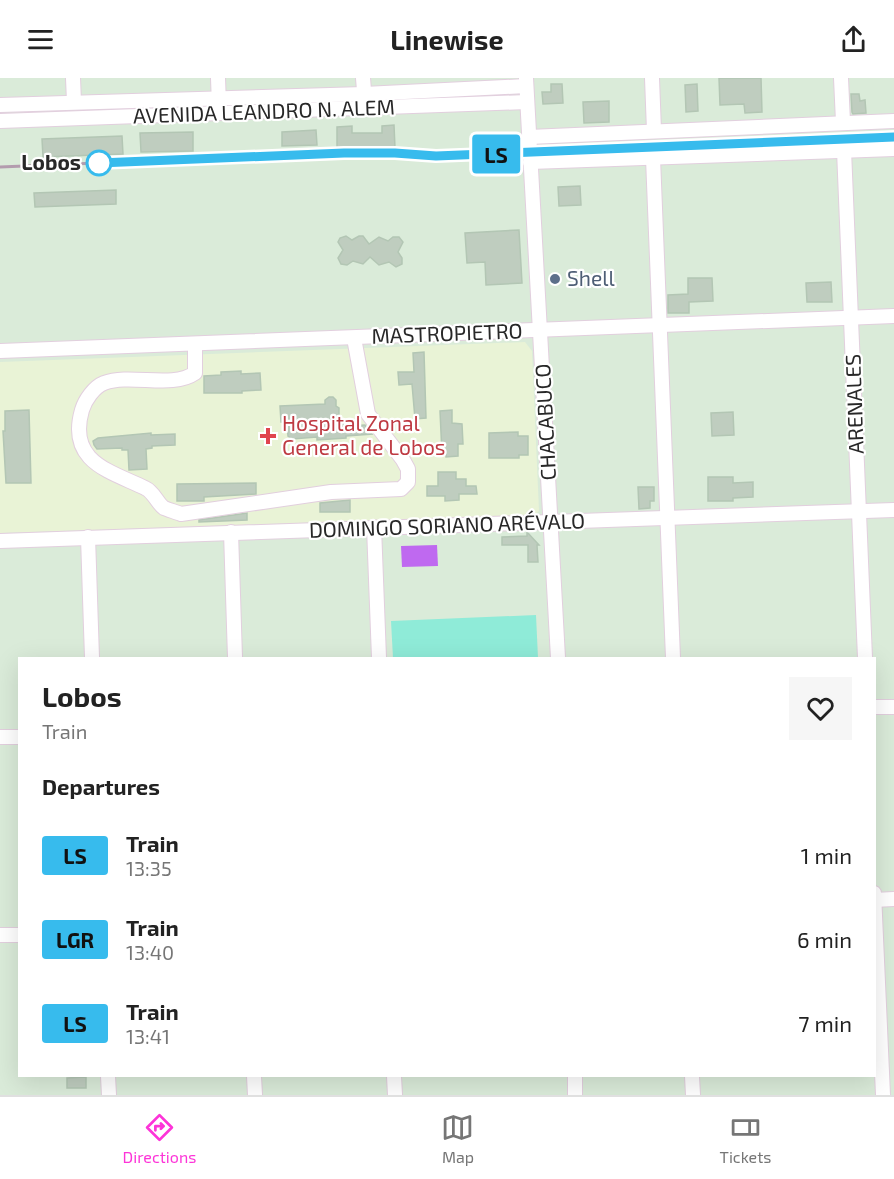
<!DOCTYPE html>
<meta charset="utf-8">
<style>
body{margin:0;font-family:"Exo 2",sans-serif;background:#f6f6f6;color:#222;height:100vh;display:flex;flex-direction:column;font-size:22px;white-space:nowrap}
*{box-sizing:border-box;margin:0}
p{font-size:20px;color:#767676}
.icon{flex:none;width:33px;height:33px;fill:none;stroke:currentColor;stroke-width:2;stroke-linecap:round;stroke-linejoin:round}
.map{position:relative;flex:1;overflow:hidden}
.sheet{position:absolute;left:18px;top:579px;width:858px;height:420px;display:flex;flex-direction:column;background:#fff;border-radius:0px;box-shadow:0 6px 24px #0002}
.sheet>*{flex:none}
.badge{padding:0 12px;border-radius:4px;font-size:21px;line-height:39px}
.map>.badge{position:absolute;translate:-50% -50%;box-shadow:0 0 0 3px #fff}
h2{padding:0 24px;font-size:22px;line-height:54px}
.round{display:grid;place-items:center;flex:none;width:63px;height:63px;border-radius:0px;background:#f6f6f6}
.head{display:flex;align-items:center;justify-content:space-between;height:102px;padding:0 24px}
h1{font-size:28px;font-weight:700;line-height:45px}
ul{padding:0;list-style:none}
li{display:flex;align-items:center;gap:18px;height:84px;padding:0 24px}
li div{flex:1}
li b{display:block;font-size:22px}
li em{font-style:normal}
li .badge{min-width:66px;font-weight:700;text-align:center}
header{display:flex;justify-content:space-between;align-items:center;height:78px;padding:0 24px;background:#fff;font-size:27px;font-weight:700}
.menu{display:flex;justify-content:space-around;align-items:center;height:84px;border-top:2px solid #e0e0e0;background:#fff;font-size:16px;color:#767676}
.menu a{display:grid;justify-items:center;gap:3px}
.menu .active{color:#fd34d8}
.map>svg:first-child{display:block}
</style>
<header><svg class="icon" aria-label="menu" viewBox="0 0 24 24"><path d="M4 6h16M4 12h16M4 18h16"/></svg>Linewise<svg class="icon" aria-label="share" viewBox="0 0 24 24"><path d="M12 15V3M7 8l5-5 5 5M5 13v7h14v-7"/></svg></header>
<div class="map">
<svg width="894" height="1017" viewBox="0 0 894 1017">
<rect width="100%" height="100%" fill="#daebd9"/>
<path fill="#e9f3d6" d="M525,264l7,9 7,160 -4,4 -535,18v-171z"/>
<path fill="#8febd8" d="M536,537l2,43h-145l-2,-37z"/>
<path fill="#bf69f0" d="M437,467l1,21 -36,1 -1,-21z"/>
<g fill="#bfcdbf" stroke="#b3c6b4" stroke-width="1.5">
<path d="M719,0h42l1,34 -17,1 -1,-9 -24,1z"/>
<path d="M551,6h11l1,19 -20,1 -1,-12h9z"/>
<path d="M697,6l1,27 -12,1 -1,-27z"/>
<path d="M851,16h8l1,7 5,-1 1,13 -13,1 -1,-2z"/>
<path d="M609,23v21l-25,1 -1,-21z"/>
<path d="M394,47l1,23 -58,1v-22l15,-1v7h30v-7z"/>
<path d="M316,52l1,15 -35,1v-14z"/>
<path d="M193,54v19l-52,1 -1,-19z"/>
<path d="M122,58l1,18 -80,3 -1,-18z"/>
<path d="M580,108l1,19 -22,1 -1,-19z"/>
<path d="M116,112v14l-81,3 -1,-14z"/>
<path d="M519,152l3,53 -36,2 -1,-23 -18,1 -2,-30z"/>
<path d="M346,158l6,4 7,-4h4l6,8 10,-7 9,4 5,-4h6l4,5 -5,10 4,6v6l-6,3 -7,-5 -10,3 -9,-8 -7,7 -10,-3 -6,4 -6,-1 -3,-6 5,-8 -5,-8 2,-4z"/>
<path d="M688,200h24l1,23 -24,1v11h-21v-18l20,-1z"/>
<path d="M831,204l1,20h-25l-1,-19z"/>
<path d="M424,274l2,66 -11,1 -3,-35 -13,1 -1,-13h16l-1,-19z"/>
<path d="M241,293v3l19,-1 1,17 -19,1v2h-38v-17l17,-1v-3z"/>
<path d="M329,319h4l3,3v6l3,2v14h6v4l20,-1 7,9 -26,2v2l-29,2v-3l-25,2 -4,-3 -1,-14h-6l-1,-16 45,-2v-4z"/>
<path d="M29,332l2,73h-25l-3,-52h2v-20z"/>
<path d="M452,332v13l10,1 1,20h-5v12l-12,1v-3h-4l-2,-43z"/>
<path d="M733,334l1,23 -22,1 -1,-23z"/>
<path d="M518,354v4h10v19h-9v3h-30v-25z"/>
<path d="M151,355v2l24,-1v11l-23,1v2l-6,1 1,20 -18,1 -1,-20h-6v-2l-25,1 -3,-4 -1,-4 5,-3z"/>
<path d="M438,394h18v7h10v7h10l1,8h-18v6l-14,1v-5h-18v-10h11z"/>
<path d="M708,399h25v6l20,-1v15l-20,1v3h-25z"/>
<path d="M256,405v11l-52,3v4h-27v-17z"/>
<path d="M638,409h16v14h-4v7l-11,1z"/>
<path d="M350,422v12h-30v-9z"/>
<path d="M247,435v7l-48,2v-2z"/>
<path d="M527,454l12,13h-2l1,17h-10v-17h-26v-8l25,-1z"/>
<path d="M86,999v11h-19v-10z"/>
</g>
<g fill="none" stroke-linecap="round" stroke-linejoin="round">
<g stroke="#e2cfde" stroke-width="16">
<g id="minor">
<path d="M73,0l1,24"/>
<path d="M218,0l1,27"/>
<path d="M363,0l2,25"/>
<path d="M526,0l32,580"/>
<path d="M652,0l2,53"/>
<path d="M841,0l2,44"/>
<path d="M0,27l364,-11 162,-8"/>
<path d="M0,43l527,-19"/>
<path d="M529,59l365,-16"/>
<path d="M844,72l21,508"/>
<path d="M653,80l20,500"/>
<path d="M530,84l364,-13"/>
<path d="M195,266v29c-23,16 -64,0 -91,10 -10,4 -19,17 -22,27 -15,52 28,61 63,78 9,4 12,15 19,20 5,2 12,4 17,6l150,-22 70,-3 7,-7v-13l-5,-9 -35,-46 -14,-76"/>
<path d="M0,273l894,-35"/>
<path d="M374,449l5,131"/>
<path d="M231,454l4,126"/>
<path d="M88,459l4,121"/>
<path d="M0,463l894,-31"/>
<path d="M874,629h20"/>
<path d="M0,659h20"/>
<path d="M874,815l9,202"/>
<path d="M874,822l20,-1"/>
<path d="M0,857h20"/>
<path d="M108,998l1,19"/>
<path d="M254,998l1,19"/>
<path d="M394,998l1,19"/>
<path d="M575,998v19"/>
<path d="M692,998l1,19"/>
</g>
</g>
<use href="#minor" stroke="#fff" stroke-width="14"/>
<path stroke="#b39cae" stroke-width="3" d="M0,89l344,-14h51l41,3 458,-19"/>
</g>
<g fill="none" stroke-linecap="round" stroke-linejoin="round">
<g stroke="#fff" stroke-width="14">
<path id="line" d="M99,85l245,-10h51l41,3 458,-19"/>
</g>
<use href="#line" stroke="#37bbed" stroke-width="9"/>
</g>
<circle fill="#fff" stroke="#37bbed" stroke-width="3" cx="99" cy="85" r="12"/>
<circle fill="#5c6f8a" stroke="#fff" stroke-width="2" cx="555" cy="201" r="6"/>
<path fill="#e0444e" stroke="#fff" stroke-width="2" d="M265 349h6v6h6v6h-6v6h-6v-6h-6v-6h6z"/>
<g text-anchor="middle" stroke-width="4.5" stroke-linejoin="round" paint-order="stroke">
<g font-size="21" fill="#282828" stroke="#fff">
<text transform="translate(264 34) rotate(-2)" y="7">AVENIDA LEANDRO N. ALEM</text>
<text transform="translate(447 256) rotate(-2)" y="7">MASTROPIETRO</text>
<text transform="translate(855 326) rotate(-92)" y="7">ARENALES</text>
<text transform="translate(546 344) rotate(-93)" y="7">CHACABUCO</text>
<text transform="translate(447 448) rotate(-2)" y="7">DOMINGO SORIANO ARÉVALO</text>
</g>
<g font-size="21" font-weight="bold" fill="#282828" stroke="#fff" text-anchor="end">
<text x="81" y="92">Lobos</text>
</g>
<g font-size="21" fill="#4e5e75" stroke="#fff" text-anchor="start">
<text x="567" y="208">Shell</text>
</g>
<g font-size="21" fill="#be3a42" stroke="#fff" text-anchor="start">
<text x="282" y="353">Hospital Zonal<tspan x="282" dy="24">General de Lobos</tspan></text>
</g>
</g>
</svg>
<b class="badge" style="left:496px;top:76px;background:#37bbed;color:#111">LS</b>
<section class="sheet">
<div class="head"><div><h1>Lobos</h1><p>Train</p></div><a class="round"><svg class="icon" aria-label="heart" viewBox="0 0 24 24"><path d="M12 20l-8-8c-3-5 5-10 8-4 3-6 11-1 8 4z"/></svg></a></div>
<h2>Departures</h2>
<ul>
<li><span class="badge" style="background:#37bbed;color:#111">LS</span><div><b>Train</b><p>13:35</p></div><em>1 min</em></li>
<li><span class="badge" style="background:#37bbed;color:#111">LGR</span><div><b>Train</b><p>13:40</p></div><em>6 min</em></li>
<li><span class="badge" style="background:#37bbed;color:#111">LS</span><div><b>Train</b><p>13:41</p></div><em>7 min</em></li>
</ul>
</section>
</div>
<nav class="menu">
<a class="active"><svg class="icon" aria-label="directions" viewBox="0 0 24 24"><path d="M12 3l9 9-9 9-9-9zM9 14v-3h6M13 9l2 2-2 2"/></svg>Directions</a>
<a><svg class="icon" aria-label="map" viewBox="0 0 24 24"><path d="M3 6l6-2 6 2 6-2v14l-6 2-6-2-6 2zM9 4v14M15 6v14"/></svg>Map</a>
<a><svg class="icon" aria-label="tickets" viewBox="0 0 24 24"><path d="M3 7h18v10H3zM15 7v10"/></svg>Tickets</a>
</nav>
